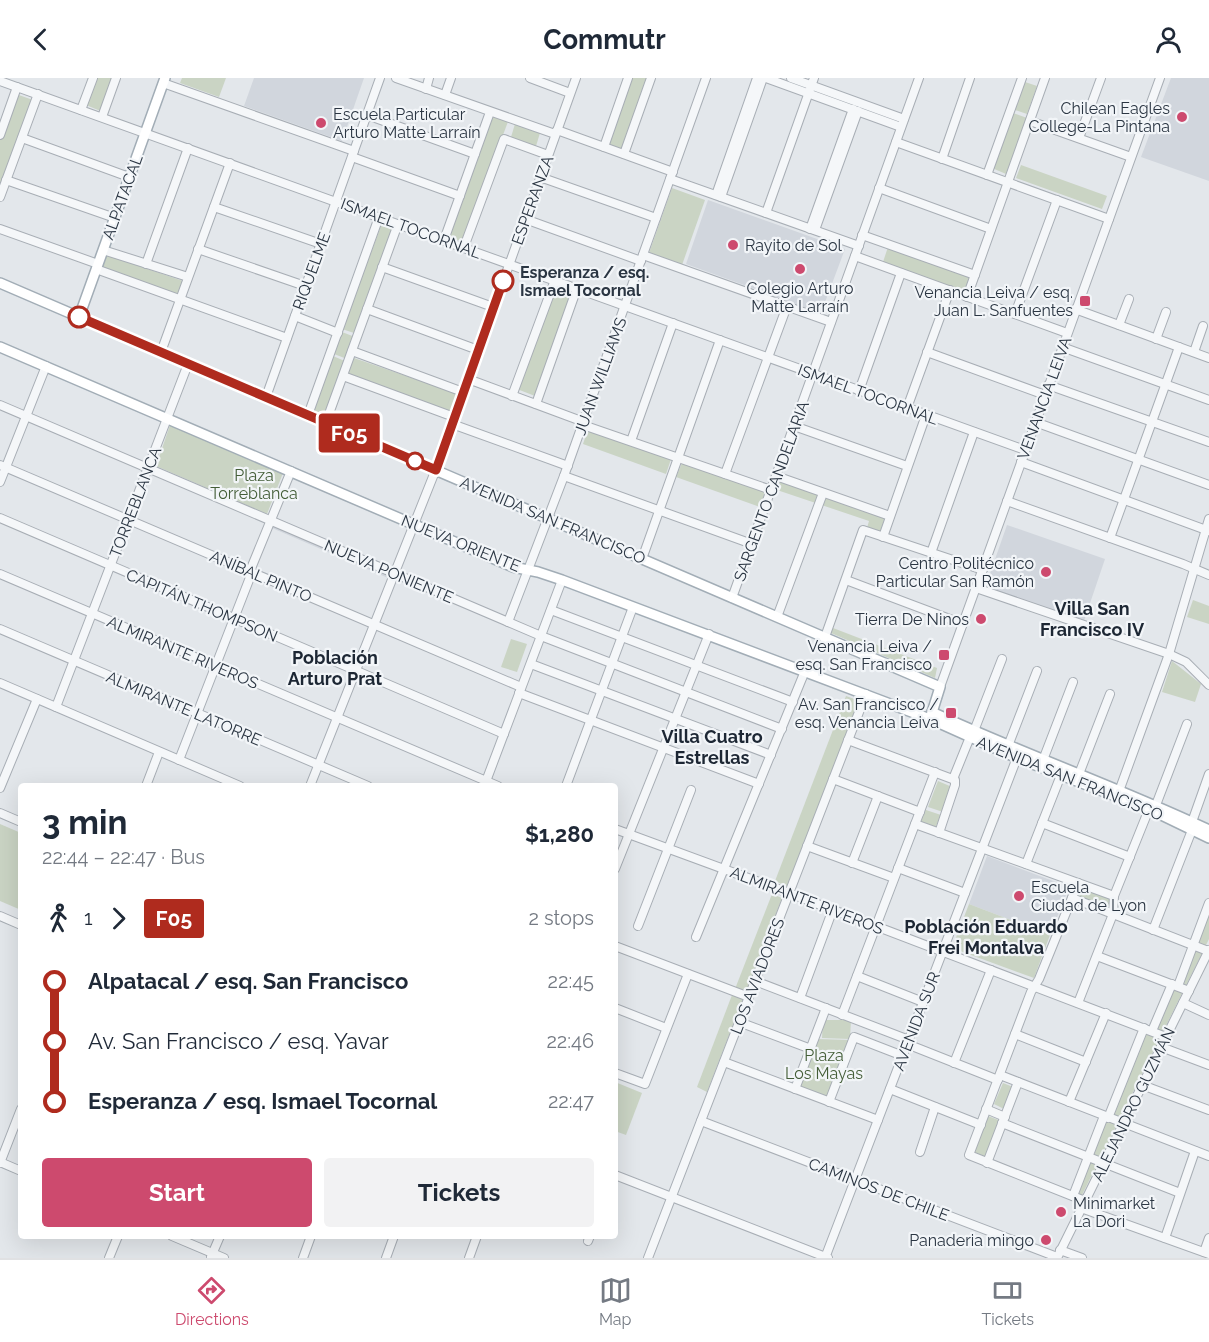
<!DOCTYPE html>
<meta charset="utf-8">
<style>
body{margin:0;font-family:Raleway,sans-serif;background:#f2f2f3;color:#1f2937;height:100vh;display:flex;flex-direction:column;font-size:22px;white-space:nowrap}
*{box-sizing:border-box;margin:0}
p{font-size:20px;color:#747a83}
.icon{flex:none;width:33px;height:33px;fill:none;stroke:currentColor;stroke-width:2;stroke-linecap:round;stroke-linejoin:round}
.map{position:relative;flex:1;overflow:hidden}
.panel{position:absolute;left:18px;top:705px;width:600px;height:456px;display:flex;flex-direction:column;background:#fff;border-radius:6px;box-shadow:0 6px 24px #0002}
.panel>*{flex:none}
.badge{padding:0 12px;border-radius:4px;font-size:21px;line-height:39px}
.map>.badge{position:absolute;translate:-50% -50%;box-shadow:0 0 0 3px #fff}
.legs{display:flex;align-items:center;gap:9px;height:66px;padding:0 24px;font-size:20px}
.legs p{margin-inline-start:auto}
.summary{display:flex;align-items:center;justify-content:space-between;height:102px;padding:0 24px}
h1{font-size:33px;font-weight:700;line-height:45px}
.cta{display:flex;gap:12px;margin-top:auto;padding:12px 24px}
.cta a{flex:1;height:69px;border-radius:6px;background:#cd4a6e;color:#fff;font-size:24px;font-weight:700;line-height:69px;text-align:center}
.cta a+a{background:#f2f2f3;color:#1f2937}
ul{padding:0 24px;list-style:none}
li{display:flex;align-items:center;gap:21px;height:60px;font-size:22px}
li i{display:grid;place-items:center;width:9px;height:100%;margin:0 8px;background:currentColor}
li i::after{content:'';width:15px;height:15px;margin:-8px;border:4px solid;border-radius:50%;background:#fff}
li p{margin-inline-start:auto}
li:first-child i{background:linear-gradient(#0000 50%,currentColor 0)}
li:last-child i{background:linear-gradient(currentColor 50%,#0000 0)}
header{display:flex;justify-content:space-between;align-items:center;height:78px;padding:0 24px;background:#fff;font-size:27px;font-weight:700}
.dock{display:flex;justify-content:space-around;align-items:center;height:84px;border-top:2px solid #e0e1e3;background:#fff;font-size:16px;color:#747a83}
.dock a{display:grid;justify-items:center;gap:3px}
.dock .current{color:#cd4a6e}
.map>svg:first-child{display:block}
</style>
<header><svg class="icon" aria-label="back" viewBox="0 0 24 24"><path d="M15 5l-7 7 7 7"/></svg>Commutr<svg class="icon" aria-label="person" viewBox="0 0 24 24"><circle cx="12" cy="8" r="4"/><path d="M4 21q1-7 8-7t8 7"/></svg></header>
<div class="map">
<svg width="1209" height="1180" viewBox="0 0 1209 1180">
<rect width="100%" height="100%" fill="#e3e7eb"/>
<g fill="#d1d6dd">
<path d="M254,0h110l-22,63 -98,-35z"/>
<path d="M1171,0h38v103l-68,-24z"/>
<path d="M708,122l137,49 -24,64 -135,-49z"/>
<path d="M277,440l115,50 -4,10 -116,-50z"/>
<path d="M1007,447l98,34 -21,62 -96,-32 -2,-4z"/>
<path d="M987,778l82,31 -19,48 -81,-31z"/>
</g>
<g fill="#cad4c4">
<path d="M95,0h20l-12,34 -17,-7z"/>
<path d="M182,0h44l-7,19 -39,-14z"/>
<path d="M630,0h18l-26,73 -16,-6z"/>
<path d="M1025,4l12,4 -10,28 -12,-4z"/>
<path d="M16,16l17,6 -33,87v-49z"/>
<path d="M1013,35l14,5 -21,56 -14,-6z"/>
<path d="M493,36l16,5 -46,123 -14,-5z"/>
<path d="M515,46l25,9 -4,13 -25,-9z"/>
<path d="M1021,87l86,31 -5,13 -86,-31z"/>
<path d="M672,110l33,12 -23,65 -33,-12z"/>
<path d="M383,143l12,5 -38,108 -15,-5z"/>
<path d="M888,169l82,29 -5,16 -82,-30z"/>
<path d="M106,177l77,26 -5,15 -77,-28z"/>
<path d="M554,208l18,7 -37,103 -18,-7z"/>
<path d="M342,254l13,5 -8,22 -13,-5z"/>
<path d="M333,278l14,6 -20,54 -15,-5z"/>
<path d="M354,280l104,36 -7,19 -104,-36z"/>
<path d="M170,347l113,48 -16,41 -111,-48z"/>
<path d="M588,351l83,30 -5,15 -83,-30z"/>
<path d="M682,385l83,29 -5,15 -84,-30z"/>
<path d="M780,404l105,35 -5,15 -13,-4 2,-7 -92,-31z"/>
<path d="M1193,522l16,6v18l-22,-7z"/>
<path d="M833,550l104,40 -2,10 -104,-45z"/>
<path d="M511,561l16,5 -10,28 -16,-5z"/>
<path d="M1172,583l29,23 -6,18 -33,-10z"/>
<path d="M846,618l14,5 -72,186 -13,-6z"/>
<path d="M938,703l14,6 -9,25 -15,-5z"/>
<path d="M923,731l18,6 -6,13 -16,-7z"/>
<path d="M0,746l21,9v77l-21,-9z"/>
<path d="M1079,807l32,12v14l-37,-14z"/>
<path d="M772,816l10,4 -36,95 -11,-4z"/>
<path d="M1209,823v38l-127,256 -6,-3 28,-73 40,-88 8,3 21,-48 5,2z"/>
<path d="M969,826l81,31 -16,43 -82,-30z"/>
<path d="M732,917l11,4 -36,93 -10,-5z"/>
<path d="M823,942h28l-1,19 -28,-1z"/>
<path d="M816,961l36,1 -23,60 -32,-12z"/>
<path d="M615,1004l27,11 -16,42 -11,-4z"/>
<path d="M1003,1005l10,4 -9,22 -10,-5z"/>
<path d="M988,1038l13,5 -15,38 -13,-5z"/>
</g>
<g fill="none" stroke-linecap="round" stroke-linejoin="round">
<g stroke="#a8aeb5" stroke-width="10">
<g id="minor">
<path d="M396,0l159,56"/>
<path d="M530,0l40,15"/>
<path d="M766,0l135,49"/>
<path d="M791,0l113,41"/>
<path d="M0,3l1025,369"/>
<path d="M163,5l191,68"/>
<path d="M426,11l3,-11"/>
<path d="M445,17l6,-17"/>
<path d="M81,32l12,-32"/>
<path d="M367,37l108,39"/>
<path d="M102,39l14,-39"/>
<path d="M1030,43l101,36"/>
<path d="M557,52l116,42"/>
<path d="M0,57l17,-48"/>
<path d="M22,60l107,39"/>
<path d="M1079,60l22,-60"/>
<path d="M896,64l213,77"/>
<path d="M604,69l24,-69"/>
<path d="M624,76l27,-76"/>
<path d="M352,79l108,39"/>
<path d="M942,81l28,-81"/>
<path d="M987,97l35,-97"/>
<path d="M540,99l116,41"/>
<path d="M670,101l189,67"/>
<path d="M6,102l109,38"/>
<path d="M879,110l112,41"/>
<path d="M716,117l41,-117"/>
<path d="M0,119l38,-103"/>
<path d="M721,119l42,-119"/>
<path d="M214,129l107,37"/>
<path d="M766,135l48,-135"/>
<path d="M525,141l116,42"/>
<path d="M0,151l98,35"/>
<path d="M810,151l43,-120"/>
<path d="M815,152l43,-119"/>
<path d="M862,157l113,40"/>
<path d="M444,162l46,-128"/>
<path d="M464,169l40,-108 44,16"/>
<path d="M198,171l107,37"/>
<path d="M103,172l85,27"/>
<path d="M643,177l188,67"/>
<path d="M855,178l212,77"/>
<path d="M146,186l42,-116"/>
<path d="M382,189l111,40"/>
<path d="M96,191l191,69"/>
<path d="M967,219l78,-219"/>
<path d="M367,231l111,41"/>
<path d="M1075,231l134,49"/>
<path d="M1015,236l42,-114"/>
<path d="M295,238l43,17"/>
<path d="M1119,247l10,-26"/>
<path d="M1156,261l10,-27"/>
<path d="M1062,269l147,53"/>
<path d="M352,273l111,41"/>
<path d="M161,274l69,-189"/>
<path d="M927,274l118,43"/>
<path d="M1194,274l9,-26"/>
<path d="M343,298l111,41"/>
<path d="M468,301l116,43"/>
<path d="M1048,307l161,57"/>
<path d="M859,313l42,-118"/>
<path d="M512,318l43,-116"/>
<path d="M266,319l114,-319"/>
<path d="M536,326l41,-116"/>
<path d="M0,327l541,231 241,93"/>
<path d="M907,330l43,-118"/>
<path d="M308,337l71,-198"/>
<path d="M326,344l72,-198"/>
<path d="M1035,344l174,63"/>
<path d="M452,346l116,42"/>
<path d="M583,347l188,65"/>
<path d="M794,348l113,40"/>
<path d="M631,363l42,-118"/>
<path d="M1021,384l188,69"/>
<path d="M0,387l521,222"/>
<path d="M725,396l62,-168"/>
<path d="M564,398l188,68"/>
<path d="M776,398l114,40"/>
<path d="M0,404l46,-116"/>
<path d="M1007,423l176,63 26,11"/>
<path d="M0,440l504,216"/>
<path d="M883,459l43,-122"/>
<path d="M1110,460l69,-191"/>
<path d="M931,475l43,-121"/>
<path d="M642,481l78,-219"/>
<path d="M0,496l498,212"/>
<path d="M846,502l117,44"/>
<path d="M976,510l193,66 17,8 23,23"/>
<path d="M732,520l187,-520"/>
<path d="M551,532l242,92"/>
<path d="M777,539l46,-124"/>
<path d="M508,544l56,-146 142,-398"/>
<path d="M0,551l368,157"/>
<path d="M825,559l38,-107 120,40"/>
<path d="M531,586l240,91"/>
<path d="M0,605l240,103"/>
<path d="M940,609l220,-609"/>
<path d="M519,615l240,91"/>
<path d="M56,629l132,-343"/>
<path d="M974,653l28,-72"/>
<path d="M848,662l107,40v5l-16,48"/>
<path d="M1008,668l29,-75"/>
<path d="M179,682l70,-180 3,-14 39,-95"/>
<path d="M1043,682l30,-78"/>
<path d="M1079,696l31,-80"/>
<path d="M833,701l87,33"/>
<path d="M953,701l17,-42"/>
<path d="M485,706l77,-204"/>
<path d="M146,708l13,-34"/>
<path d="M310,708l126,-317 140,-391"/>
<path d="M566,708l67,-179"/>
<path d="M0,710l37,-89"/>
<path d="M1118,716l51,-140 40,-135"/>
<path d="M1156,727l31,-81"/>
<path d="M0,735l21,9"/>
<path d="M1192,744l17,-48"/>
<path d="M1042,745l88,34"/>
<path d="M915,746l199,72"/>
<path d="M615,751l174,64 377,144"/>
<path d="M807,768l87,32"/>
<path d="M852,785l26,-67"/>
<path d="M1026,786l35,-89"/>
<path d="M898,790l67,25"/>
<path d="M615,791l94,-235"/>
<path d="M1078,805l-39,96 -8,13 -62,163 116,46"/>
<path d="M1072,820l136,53"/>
<path d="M0,838l21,9"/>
<path d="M638,848l53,-136"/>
<path d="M1153,852l39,-100"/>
<path d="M696,859l109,-266"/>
<path d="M615,868l134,51"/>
<path d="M1097,878l92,35"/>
<path d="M857,898l66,26"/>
<path d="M755,903l154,59"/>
<path d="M1178,908l31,-83"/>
<path d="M800,920l33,-89"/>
<path d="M1078,925l35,-89 1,-18 35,-87"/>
<path d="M1183,925l26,12"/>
<path d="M615,930l51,20"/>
<path d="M842,937l93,-243"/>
<path d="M739,944l72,27"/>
<path d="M1152,953l20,-47"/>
<path d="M1015,956l71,28"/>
<path d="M907,966l91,36"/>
<path d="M1161,969l48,18"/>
<path d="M724,984l154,58"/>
<path d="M954,985l37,-93"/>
<path d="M615,995l30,11 43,-110"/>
<path d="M1000,997l209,81"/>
<path d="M1142,1007l67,25"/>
<path d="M795,1011l31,-81"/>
<path d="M890,1011l91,36"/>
<path d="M829,1024l25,-65 49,19"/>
<path d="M1069,1024l37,-89"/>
<path d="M986,1031l19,8"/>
<path d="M1108,1040l36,-90"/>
<path d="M701,1043l356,136"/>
<path d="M1002,1045l178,70"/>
<path d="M920,1074l15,-45"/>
<path d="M0,1084l21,9"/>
<path d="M0,1085l21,-54"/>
<path d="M987,1085l31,-81"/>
<path d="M615,1097l213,83"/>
<path d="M1073,1118l31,-80"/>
<path d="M1081,1130l128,46"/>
<path d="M172,1158l52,22"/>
<path d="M1165,1160l30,-87"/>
<path d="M588,1163l2,-5"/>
<path d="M1060,1172l22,8"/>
<path d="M1204,1174l5,-14"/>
<path d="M211,1179l9,-21"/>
<path d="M109,1180l9,-22"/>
<path d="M303,1180l8,-22"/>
<path d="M386,1180l8,-22"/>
<path d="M469,1180l8,-22"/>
<path d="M648,1180l218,-564"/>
<path d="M825,1180l193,-503"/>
<path d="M1057,1180l152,-308"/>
</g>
</g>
<g stroke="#a2adb6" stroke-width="12">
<g id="major">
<path d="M0,205l940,404 -10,32"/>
<path d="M79,239l86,-239"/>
<path d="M0,269l513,220 25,5 24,8 368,139 87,39 132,51 60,29"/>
<path d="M932,634c91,42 186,75 277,118"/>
</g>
</g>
<use href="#minor" stroke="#f5f7f9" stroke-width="8"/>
<use href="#major" stroke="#fff" stroke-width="9"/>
</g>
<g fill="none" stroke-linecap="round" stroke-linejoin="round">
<g stroke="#fff" stroke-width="14">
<path id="line-1" d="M79,239l357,153 67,-189"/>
</g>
<use href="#line-1" stroke="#af2b1e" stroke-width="9"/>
</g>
<g fill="#cd4a6e" stroke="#f2f5f8" stroke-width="2">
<circle cx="1182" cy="39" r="6"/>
<circle cx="321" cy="45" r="6"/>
<circle cx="733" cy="167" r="6"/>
<circle cx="800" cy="191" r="6"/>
<rect x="1079" y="217" width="12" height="12" rx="3"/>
<circle cx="1046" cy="494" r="6"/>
<circle cx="981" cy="541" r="6"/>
<rect x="938" y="571" width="12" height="12" rx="3"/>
<rect x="945" y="629" width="12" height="12" rx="3"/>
<circle cx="1019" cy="818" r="6"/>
<circle cx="1061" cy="1134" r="6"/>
<circle cx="1046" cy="1162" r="6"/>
</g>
<g fill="#fff" stroke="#af2b1e" stroke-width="3">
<circle cx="503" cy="203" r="10"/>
<circle cx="79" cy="239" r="10"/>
<circle cx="415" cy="383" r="8"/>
</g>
<g text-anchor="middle" stroke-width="4.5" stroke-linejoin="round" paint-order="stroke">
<g font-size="16" fill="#2b3643" stroke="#f2f5f8" text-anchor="end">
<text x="1170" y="36">Chilean Eagles<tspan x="1170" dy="18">College-La Pintana</tspan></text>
<text x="333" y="42" text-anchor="start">Escuela Particular<tspan x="333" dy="18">Arturo Matte Larraín</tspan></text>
<text x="745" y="173" text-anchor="start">Rayito de Sol</text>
<text x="800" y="216" text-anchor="middle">Colegio Arturo<tspan x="800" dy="18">Matte Larraín</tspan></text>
<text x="1073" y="220">Venancia Leiva / esq.<tspan x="1073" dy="18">Juan L. Sanfuentes</tspan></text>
<text x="1034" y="491">Centro Politécnico<tspan x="1034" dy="18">Particular San Ramón</tspan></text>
<text x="969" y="547">Tierra De Ninos</text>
<text x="932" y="574">Venancia Leiva /<tspan x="932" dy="18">esq. San Francisco</tspan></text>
<text x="939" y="632">Av. San Francisco /<tspan x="939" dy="18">esq. Venancia Leiva</tspan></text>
<text x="1031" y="815" text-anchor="start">Escuela<tspan x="1031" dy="18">Ciudad de Lyon</tspan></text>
<text x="1073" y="1131" text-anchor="start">Minimarket<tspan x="1073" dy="18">La Dori</tspan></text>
<text x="1034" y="1168">Panaderia mingo</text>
</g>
<g font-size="16" fill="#2b3643" stroke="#f2f5f8">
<text transform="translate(122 119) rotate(-70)" y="6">ALPATACAL</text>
<text transform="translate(532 122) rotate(-70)" y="6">ESPERANZA</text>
<text transform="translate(411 150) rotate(20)" y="6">ISMAEL TOCORNAL</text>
<text transform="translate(311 193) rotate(-70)" y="6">RIQUELME</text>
<text transform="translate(600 298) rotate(-70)" y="6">JUAN WILLIAMS</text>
<text transform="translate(868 316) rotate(20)" y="6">ISMAEL TOCORNAL</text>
<text transform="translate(1044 320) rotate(-70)" y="6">VENANCIA LEIVA</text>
<text transform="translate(771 413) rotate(-70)" y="6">SARGENTO CANDELARIA</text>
<text transform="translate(135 424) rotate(-69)" y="6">TORREBLANCA</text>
<text transform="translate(553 442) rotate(23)" y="6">AVENIDA SAN FRANCISCO</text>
<text transform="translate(461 465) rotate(22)" y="6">NUEVA ORIENTE</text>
<text transform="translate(389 493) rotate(23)" y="6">NUEVA PONIENTE</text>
<text transform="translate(261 498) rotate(23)" y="6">ANÍBAL PINTO</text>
<text transform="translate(202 527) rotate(23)" y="6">CAPITÁN THOMPSON</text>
<text transform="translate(183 574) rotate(23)" y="6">ALMIRANTE RIVEROS</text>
<text transform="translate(184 630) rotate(23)" y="6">ALMIRANTE LATORRE</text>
<text transform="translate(1070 700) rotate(22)" y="6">AVENIDA SAN FRANCISCO</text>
<text transform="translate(807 822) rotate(21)" y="6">ALMIRANTE RIVEROS</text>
<text transform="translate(757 898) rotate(-69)" y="6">LOS AVIADORES</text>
<text transform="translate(916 943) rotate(-69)" y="6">AVENIDA SUR</text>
<text transform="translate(1133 1026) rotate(-64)" y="6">ALEJANDRO GUZMÁN</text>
<text transform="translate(879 1111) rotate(21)" y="6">CAMINOS DE CHILE</text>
</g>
<g font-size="16" font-weight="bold" fill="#2b3643" stroke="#f2f5f8" text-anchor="start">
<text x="520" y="200">Esperanza / esq.<tspan x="520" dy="18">Ismael Tocornal</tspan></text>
</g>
<g font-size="16" fill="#445e38" stroke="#f2f5f8">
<text x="254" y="403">Plaza<tspan x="254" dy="18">Torreblanca</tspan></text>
<text x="824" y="983">Plaza<tspan x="824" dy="18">Los Mayas</tspan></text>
</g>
<g font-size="18" font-weight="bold" fill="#1d2734" stroke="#f2f5f8">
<text x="1092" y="537">Villa San<tspan x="1092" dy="21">Francisco IV</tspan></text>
<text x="335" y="586">Población<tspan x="335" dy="21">Arturo Prat</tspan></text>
<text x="712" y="665">Villa Cuatro<tspan x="712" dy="21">Estrellas</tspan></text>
<text x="986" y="855">Población Eduardo<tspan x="986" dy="21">Frei Montalva</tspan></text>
</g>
</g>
</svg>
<b class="badge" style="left:349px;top:355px;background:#af2b1e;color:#fff">F05</b>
<section class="panel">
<div class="summary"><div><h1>3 min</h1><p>22:44 – 22:47 · Bus</p></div><b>$1,280</b></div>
<div class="legs"><svg class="icon" aria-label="walk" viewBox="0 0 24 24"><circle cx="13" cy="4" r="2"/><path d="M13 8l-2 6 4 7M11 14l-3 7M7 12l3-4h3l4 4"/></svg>1<svg class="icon" aria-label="forward" viewBox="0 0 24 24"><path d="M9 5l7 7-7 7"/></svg><b class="badge" style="background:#af2b1e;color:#fff">F05</b><p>2 stops</p></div>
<ul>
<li><i style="color:#af2b1e"></i><b>Alpatacal / esq. San Francisco</b><p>22:45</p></li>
<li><i style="color:#af2b1e"></i><span>Av. San Francisco / esq. Yavar</span><p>22:46</p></li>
<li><i style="color:#af2b1e"></i><b>Esperanza / esq. Ismael Tocornal</b><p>22:47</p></li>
</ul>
<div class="cta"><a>Start</a><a>Tickets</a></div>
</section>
</div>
<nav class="dock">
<a class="current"><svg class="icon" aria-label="directions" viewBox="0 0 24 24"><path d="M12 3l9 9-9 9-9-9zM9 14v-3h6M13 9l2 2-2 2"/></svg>Directions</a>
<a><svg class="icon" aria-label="map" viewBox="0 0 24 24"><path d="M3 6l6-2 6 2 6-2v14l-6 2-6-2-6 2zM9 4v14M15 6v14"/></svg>Map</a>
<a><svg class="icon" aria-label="tickets" viewBox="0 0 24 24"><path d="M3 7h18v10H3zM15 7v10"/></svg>Tickets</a>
</nav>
